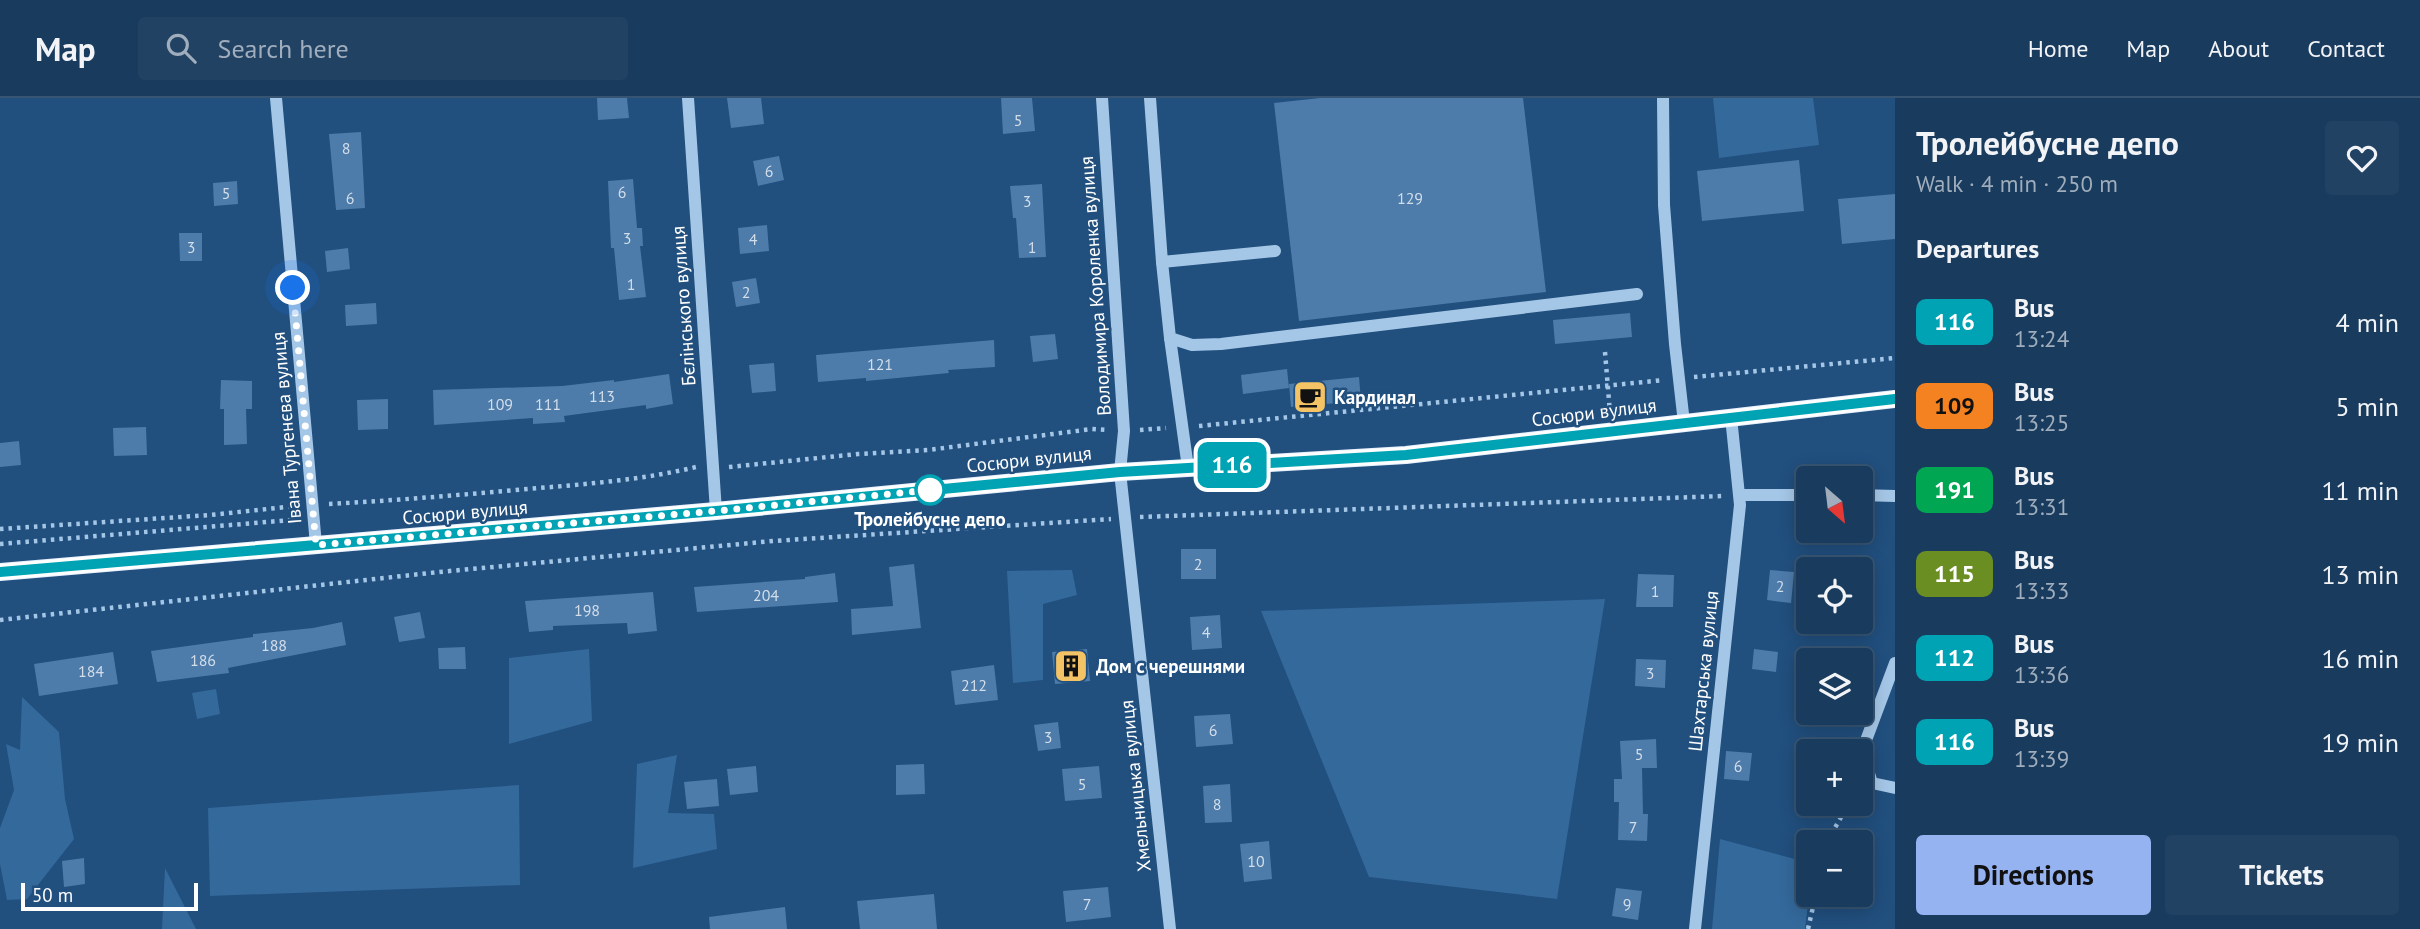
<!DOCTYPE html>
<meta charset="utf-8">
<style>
body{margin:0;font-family:"PT Sans",sans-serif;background:#224264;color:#f1f3f6;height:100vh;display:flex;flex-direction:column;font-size:26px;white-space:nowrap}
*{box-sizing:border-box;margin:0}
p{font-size:23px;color:#9fadbc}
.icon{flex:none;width:38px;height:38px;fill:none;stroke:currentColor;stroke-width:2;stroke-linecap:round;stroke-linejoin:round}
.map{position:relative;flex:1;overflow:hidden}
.panel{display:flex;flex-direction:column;background:#193b5e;width:525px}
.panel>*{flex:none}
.badge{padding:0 14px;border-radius:10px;font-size:24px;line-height:46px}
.needle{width:46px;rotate:152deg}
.tools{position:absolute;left:1796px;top:368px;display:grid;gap:14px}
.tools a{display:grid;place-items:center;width:77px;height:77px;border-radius:7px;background:#193b5e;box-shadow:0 4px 18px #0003,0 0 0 2px #375573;font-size:35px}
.scale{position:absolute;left:21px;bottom:18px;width:177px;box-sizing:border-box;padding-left:7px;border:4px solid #fff;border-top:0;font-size:19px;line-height:24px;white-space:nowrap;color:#fff;-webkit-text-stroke:5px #214f7e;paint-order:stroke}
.you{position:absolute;width:35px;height:35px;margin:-18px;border:5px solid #fff;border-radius:50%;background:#1a73e8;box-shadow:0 0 0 10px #1a73e833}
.map>.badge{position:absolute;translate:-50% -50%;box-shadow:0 0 0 4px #fff}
h2{padding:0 21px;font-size:26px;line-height:63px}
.round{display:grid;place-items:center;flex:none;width:74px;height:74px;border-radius:7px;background:#224264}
.summary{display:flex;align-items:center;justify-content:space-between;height:119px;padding:0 21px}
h1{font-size:33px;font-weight:700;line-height:52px}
.primary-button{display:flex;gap:14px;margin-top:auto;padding:14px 21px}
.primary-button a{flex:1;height:80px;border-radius:7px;background:#95b2f1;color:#111;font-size:28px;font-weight:700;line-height:80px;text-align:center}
.primary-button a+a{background:#224264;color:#f1f3f6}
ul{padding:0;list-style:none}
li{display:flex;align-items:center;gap:21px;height:84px;padding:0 21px}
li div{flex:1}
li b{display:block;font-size:26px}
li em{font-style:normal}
li .badge{min-width:77px;font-weight:700;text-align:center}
header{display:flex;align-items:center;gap:42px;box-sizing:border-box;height:98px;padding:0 35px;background:#193b5e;border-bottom:2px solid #375573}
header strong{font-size:33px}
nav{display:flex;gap:38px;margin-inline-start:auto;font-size:24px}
.search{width:490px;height:63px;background:#224264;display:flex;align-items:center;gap:18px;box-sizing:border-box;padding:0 24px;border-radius:7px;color:#9fadbc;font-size:26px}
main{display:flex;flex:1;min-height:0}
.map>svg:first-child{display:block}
</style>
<header>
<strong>Map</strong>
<div class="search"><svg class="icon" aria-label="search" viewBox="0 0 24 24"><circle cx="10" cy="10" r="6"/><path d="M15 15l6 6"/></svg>Search here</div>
<nav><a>Home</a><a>Map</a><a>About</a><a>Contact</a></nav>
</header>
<main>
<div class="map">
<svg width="1895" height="831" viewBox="0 0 1895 831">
<rect width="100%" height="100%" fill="#214f7e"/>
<g fill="#34699c">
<path d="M1713,0h100l6,47 -100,13z"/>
<path d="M1072,472l5,25 -34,9v76l-30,3 -6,-112z"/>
<path d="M1605,501l-48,300 -188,-22 -108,-266z"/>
<path d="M589,551l3,72 -83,23v-86z"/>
<path d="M216,591l4,25 -23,5 -5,-26z"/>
<path d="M22,599l37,35 6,67 9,40 -47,60 -20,1 -7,-36v-36l14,-38 -8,-46 14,6z"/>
<path d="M677,657l-9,58 46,1 3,35 -84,19 4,-104z"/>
<path d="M519,687l1,100 -310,11 -2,-88z"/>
<path d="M1720,741l82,22 6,-8 1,41 -4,35h-93z"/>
<path d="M165,770l31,61h-34z"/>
</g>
<g fill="#4d7baa">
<path d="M597,0h30l2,20 -31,2z"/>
<path d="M727,0h34l3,26 -33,4z"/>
<path d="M1001,0h31l3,33 -32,3z"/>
<path d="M1320,0h203l23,194 -247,29 -25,-218z"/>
<path d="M361,34l4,76 -29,2 -7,-76z"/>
<path d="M779,58l5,24 -26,6 -5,-25z"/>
<path d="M1799,62l5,51 -102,10 -5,-50z"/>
<path d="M633,81l4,49h5l1,18h-3l6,51 -27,3 -5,-52h-3l-3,-67z"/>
<path d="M237,83l1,23 -24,2 -1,-23z"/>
<path d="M1042,86l4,73 -27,1 -3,-40h-3l-3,-32z"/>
<path d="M1895,96v45l-53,5 -4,-45z"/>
<path d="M767,127l2,26 -29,3 -2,-26z"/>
<path d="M179,135h23v28h-22z"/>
<path d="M348,150l2,21 -23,3 -2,-21z"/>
<path d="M756,180l4,25 -24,4 -4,-25z"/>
<path d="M376,205l1,21 -31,2 -1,-21z"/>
<path d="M1630,215l2,24 -77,7 -2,-24z"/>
<path d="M1055,236l3,25 -25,3 -3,-26z"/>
<path d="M994,242l1,27 -47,3 1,3 -62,6 -21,2v-3l-48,4 -2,-27z"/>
<path d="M774,265l2,28 -24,2 -3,-28z"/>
<path d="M1287,271l2,19 -46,6 -2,-19z"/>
<path d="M669,276l4,30 -27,5v-4l-82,11 1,6 -32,2v-6l-99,7 -1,-35 129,-4 52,-6v2z"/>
<path d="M1359,279l2,24 -70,6 -2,-23z"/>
<path d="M221,282l31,1v28h-6l1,35 -23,1v-36h-4z"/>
<path d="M388,301v30l-30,1 -1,-30z"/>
<path d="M146,329l1,28 -33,1 -1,-28z"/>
<path d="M19,343l2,24 -21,2v-24z"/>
<rect x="1181" y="451" width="35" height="30"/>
<path d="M914,466l7,64 -69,7 -1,-26 42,-3 -4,-39z"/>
<path d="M1770,472l24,2 -3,31 -24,-3z"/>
<path d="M835,475l3,29 -141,10 -3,-25 111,-8v-2z"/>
<path d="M1638,476l36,1 -1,32h-37z"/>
<path d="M653,494l4,39 -29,3 -1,-11 -74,3v4l-24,2 -4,-31z"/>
<path d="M420,514l5,26 -26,4 -5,-25z"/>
<path d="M1220,517l2,33 -30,2 -2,-33z"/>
<path d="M342,524l4,23 -118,23 1,5 -72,9 -6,-31 102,-14v-3l60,-6z"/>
<path d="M465,549l1,22h-27l-1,-21z"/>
<path d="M1087,551l3,32 -35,3 -3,-32z"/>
<path d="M1754,551l24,3 -2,20 -24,-3z"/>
<path d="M113,554l5,32 -79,12 -5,-32z"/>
<path d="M1636,561l30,1 -1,28 -30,-2z"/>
<path d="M994,567l4,35 -43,5 -4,-34z"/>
<path d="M1230,616l3,30 -37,3 -2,-31z"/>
<path d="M1058,624l3,26 -23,3 -4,-26z"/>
<path d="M1656,641l1,29h-15l1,46h5l-1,27 -29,-1 1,-38h-5v-23h8l-2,-38z"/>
<path d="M1726,653l26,2 -3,28 -25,-2z"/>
<path d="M924,666l1,30 -29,1v-30z"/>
<path d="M756,668l2,26 -28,3 -3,-26z"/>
<path d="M1099,668l3,32 -37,3 -3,-32z"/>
<path d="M717,681l2,27 -32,3 -3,-27z"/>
<path d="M1230,686l2,38 -27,1 -2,-37z"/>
<path d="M1269,743l3,38 -28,3 -4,-38z"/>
<path d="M84,760l1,26 -21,3 -2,-26z"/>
<path d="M1108,789l3,30 -45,5 -3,-31z"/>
<path d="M1616,790l26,3 -4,29 -26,-4z"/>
<path d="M934,796l3,35h-77l-3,-28z"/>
<path d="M785,809l2,22h-77l-1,-12z"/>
</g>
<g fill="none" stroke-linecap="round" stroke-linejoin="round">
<g stroke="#a5c7e7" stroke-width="4.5" stroke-dasharray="3.5 5" stroke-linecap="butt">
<path d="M1605,254l5,61"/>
<path d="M1694,279l201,-19"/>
<path d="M1199,328l465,-46"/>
<path d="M1140,332l26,-2"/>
<path d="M729,369l129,-13 70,-4 164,-21 15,1"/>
<path d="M329,406c59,-3 117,-8 176,-13 65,-6 128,-9 191,-24"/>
<path d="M1140,419l583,-21"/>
<path d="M0,431l210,-14 86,-9"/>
<path d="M0,446l291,-24 7,-5"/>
<path d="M0,522l439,-48 334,-31 338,-22"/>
<path d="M1827,744l22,-39"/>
<path d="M1808,831l8,-35"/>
</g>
<g stroke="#a5c7e7" stroke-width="12">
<path d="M276,0l40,447"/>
<path d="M688,0l28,413"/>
<path d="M1102,0l22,333 -4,41 50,457"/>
<path d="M1150,0l12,164 113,-11"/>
<path d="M1663,0l1,107 11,139 9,79"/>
<path d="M1162,164l8,76 22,7 29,-1 416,-50"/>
<path d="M1170,240l18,130"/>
<path d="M1741,397h67"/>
<path d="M1860,397l35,1"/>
<path d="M1895,565l-33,88 10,32 23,5"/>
<path d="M1695,831l45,-424 -9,-88"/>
</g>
<path stroke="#e7f1fd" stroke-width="18" d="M0,474l716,-61 404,-39 286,-17 489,-56"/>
</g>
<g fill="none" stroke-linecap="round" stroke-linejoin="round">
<g stroke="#fff" stroke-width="16">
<path id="line" d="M0,474l716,-61 404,-39 286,-17 489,-56"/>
</g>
<use href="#line" stroke="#00a3b4" stroke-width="10"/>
<path stroke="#fff" stroke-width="7" stroke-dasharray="0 12.6" d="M293,190l23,257 400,-34 224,-22 -10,1"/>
</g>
<defs>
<g id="cafe-square" transform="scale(1.75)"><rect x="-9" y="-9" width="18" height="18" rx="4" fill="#f4c366" stroke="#214f7e"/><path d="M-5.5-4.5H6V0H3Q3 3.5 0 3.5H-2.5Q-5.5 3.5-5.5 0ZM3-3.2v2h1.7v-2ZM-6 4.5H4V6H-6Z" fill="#111"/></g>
<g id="building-square" transform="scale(1.75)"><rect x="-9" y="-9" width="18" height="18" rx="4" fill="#f4c366" stroke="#214f7e"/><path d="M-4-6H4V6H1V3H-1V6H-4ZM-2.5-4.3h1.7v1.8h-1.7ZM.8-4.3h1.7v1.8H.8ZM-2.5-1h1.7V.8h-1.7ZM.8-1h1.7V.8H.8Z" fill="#111"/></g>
</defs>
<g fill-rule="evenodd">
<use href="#cafe-square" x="1310" y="299"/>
<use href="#building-square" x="1071" y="568"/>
</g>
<circle fill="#fff" stroke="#00a3b4" stroke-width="3.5" cx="930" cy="392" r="14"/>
<g text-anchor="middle" stroke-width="5" stroke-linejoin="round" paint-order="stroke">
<g font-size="16" fill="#d2deea">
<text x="1018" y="28">5</text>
<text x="346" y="56">8</text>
<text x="769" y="79">6</text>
<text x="622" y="100">6</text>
<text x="226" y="101">5</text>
<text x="350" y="106">6</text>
<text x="1410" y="106">129</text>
<text x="1027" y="109">3</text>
<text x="627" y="146">3</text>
<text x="753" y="147">4</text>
<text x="191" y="155">3</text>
<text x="1032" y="155">1</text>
<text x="631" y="192">1</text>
<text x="746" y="200">2</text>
<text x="880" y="272">121</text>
<text x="602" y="304">113</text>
<text x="500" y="312">109</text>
<text x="548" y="312">111</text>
<text x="1198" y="472">2</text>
<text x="1780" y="494">2</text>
<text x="1655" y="499">1</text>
<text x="766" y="503">204</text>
<text x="587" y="518">198</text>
<text x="1206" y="540">4</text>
<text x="274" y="553">188</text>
<text x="203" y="568">186</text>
<text x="91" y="579">184</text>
<text x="1650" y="581">3</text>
<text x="974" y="593">212</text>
<text x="1213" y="638">6</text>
<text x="1048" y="645">3</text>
<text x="1639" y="662">5</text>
<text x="1738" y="674">6</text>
<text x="1082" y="692">5</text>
<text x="1217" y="712">8</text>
<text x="1633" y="735">7</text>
<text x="1256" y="769">10</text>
<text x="1087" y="812">7</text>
<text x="1627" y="812">9</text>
</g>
<g font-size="19" fill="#fff" stroke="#214f7e">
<text transform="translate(1095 188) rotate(-94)" y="7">Володимира Короленка вулиця</text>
<text transform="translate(683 208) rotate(-94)" y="7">Бєлінського вулиця</text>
<text transform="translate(1594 314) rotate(-7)" y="7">Сосюри вулиця</text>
<text transform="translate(286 330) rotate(-95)" y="7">Івана Тургенєва вулиця</text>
<text transform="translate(1029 361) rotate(-6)" y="7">Сосюри вулиця</text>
<text transform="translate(465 414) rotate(-5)" y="7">Сосюри вулиця</text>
<text transform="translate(1703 573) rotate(-84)" y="7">Шахтарська вулиця</text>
<text transform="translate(1135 688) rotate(-96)" y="7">Хмельницька вулиця</text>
</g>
<g font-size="19" font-weight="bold" fill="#fff" stroke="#214f7e" text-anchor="start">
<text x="1334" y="306">Кардинал</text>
<text x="1096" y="575">Дом с черешнями</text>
</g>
<g font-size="19" font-weight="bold" fill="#fff" stroke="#214f7e">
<text x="930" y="428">Тролейбусне депо</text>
</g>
</g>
</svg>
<div class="tools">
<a><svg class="needle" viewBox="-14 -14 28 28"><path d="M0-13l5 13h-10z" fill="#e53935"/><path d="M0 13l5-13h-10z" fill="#9fadbc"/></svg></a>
<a><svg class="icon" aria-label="locate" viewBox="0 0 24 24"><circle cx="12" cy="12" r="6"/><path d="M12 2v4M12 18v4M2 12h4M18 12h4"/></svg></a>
<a><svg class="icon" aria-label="layers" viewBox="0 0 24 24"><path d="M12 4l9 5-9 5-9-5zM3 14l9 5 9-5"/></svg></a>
<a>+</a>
<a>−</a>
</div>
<div class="scale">50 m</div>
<div class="you" style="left:293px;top:190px"></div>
<b class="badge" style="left:1232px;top:367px;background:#00a3b4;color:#fff">116</b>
</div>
<section class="panel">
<div class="summary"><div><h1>Тролейбусне депо</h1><p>Walk · 4 min · 250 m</p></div><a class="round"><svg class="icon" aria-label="heart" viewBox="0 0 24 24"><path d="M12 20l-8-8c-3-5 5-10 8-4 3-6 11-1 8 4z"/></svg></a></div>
<h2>Departures</h2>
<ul>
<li><span class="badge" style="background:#00a3b4;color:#fff">116</span><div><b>Bus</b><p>13:24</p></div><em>4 min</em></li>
<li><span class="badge" style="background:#f58220;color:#111">109</span><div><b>Bus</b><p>13:25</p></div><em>5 min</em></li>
<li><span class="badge" style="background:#00a651;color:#fff">191</span><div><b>Bus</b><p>13:31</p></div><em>11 min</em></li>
<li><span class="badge" style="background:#6b8e23;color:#fff">115</span><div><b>Bus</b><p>13:33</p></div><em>13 min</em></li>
<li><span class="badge" style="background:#00a3b4;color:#fff">112</span><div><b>Bus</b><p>13:36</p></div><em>16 min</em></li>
<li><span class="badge" style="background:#00a3b4;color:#fff">116</span><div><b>Bus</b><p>13:39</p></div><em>19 min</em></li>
</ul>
<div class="primary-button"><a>Directions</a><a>Tickets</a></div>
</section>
</main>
